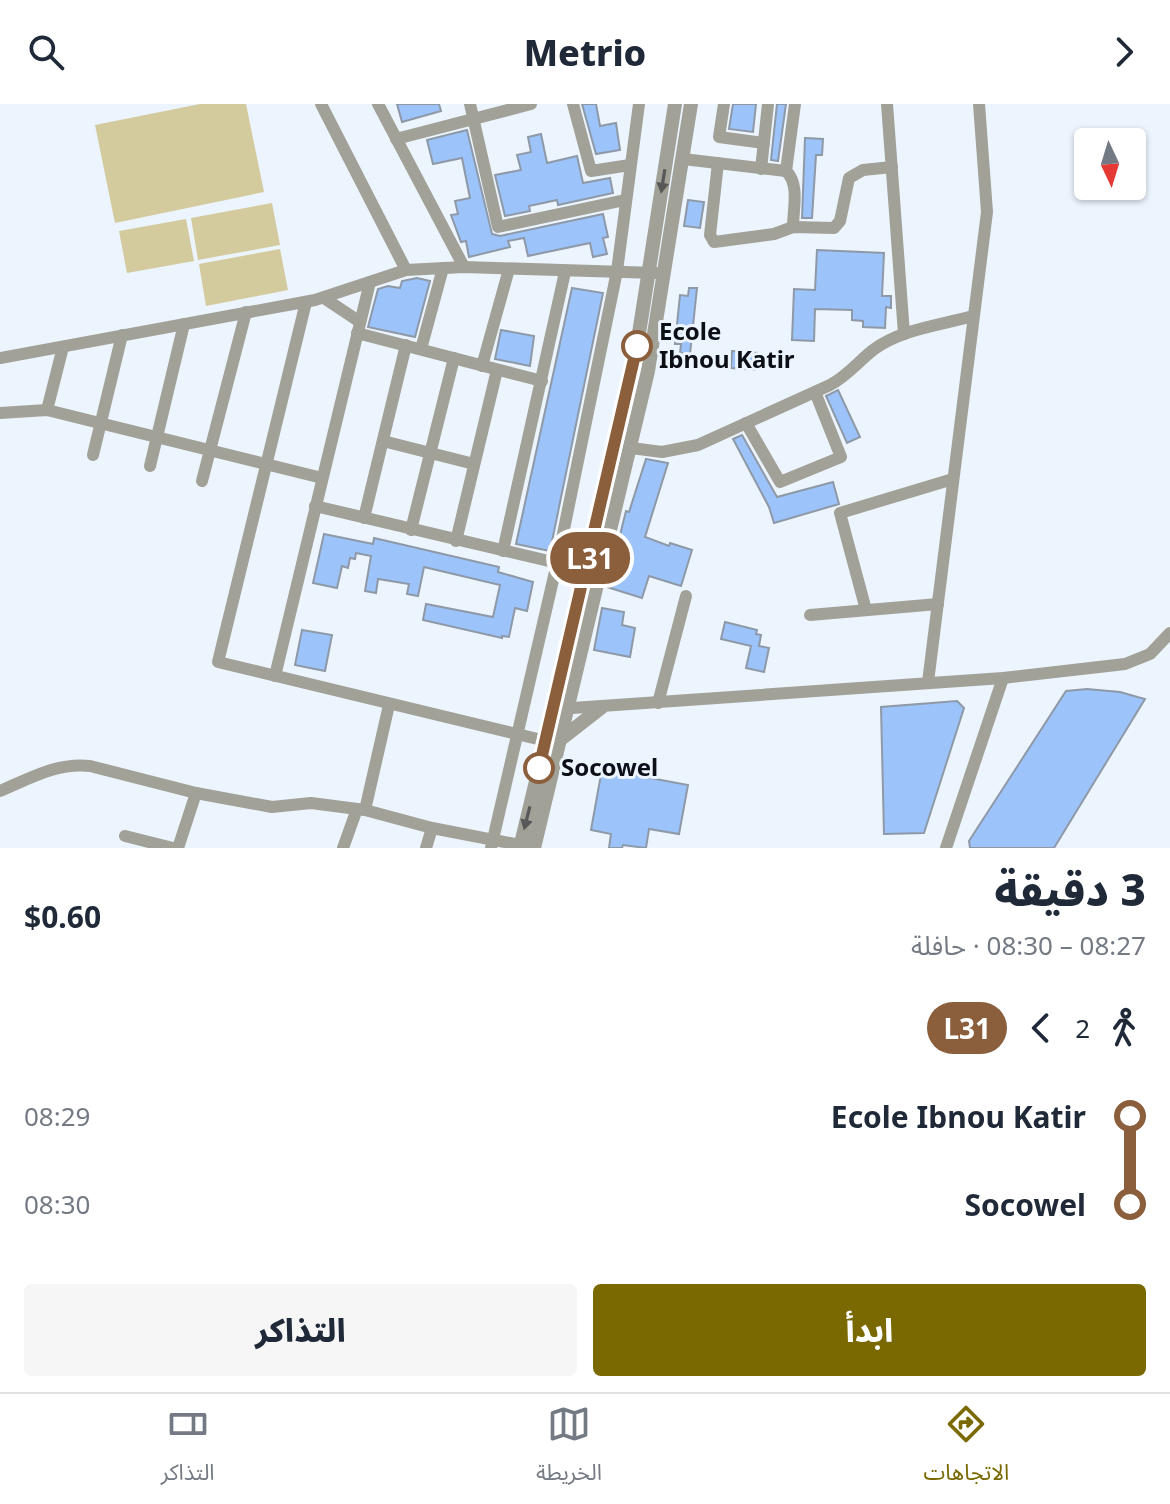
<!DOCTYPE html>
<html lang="ar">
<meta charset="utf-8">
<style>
body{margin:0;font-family:"Noto Sans","Noto Sans Arabic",sans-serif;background:#f6f6f7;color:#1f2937;direction:rtl;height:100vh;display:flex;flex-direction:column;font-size:30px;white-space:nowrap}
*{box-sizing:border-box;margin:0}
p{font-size:26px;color:#747a83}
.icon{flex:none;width:44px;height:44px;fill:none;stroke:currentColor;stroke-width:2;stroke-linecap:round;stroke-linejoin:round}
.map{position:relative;height:744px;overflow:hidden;direction:ltr}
.details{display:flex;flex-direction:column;background:#fff;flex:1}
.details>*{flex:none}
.badge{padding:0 16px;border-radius:26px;font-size:28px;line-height:52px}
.needle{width:52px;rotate:176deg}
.controls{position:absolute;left:1074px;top:24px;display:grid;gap:16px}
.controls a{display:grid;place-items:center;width:72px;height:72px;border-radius:8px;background:#fff;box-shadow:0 2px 6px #0004;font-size:40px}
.map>.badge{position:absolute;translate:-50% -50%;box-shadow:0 0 0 4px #fff}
.legs{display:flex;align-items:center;gap:12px;height:88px;padding:0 24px;font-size:26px}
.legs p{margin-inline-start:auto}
.summary{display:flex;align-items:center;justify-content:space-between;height:136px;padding:0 24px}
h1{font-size:44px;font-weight:800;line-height:60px}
.primary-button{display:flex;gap:16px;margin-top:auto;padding:16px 24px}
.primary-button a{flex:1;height:92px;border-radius:8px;background:#7a6900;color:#fff;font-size:32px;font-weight:800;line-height:92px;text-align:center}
.primary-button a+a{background:#f6f6f7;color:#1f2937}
ul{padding:0 24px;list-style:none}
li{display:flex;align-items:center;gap:28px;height:88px;font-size:30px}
li i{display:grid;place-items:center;width:12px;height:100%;margin:0 10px;background:currentColor}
li i::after{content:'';width:20px;height:20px;margin:-10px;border:6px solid;border-radius:50%;background:#fff}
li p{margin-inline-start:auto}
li:first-child i{background:linear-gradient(#0000 50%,currentColor 0)}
li:last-child i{background:linear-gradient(currentColor 50%,#0000 0)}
header{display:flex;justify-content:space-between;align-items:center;height:104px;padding:0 24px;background:#fff;font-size:36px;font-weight:800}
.dock{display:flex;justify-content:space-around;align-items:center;height:112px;border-top:2px solid #e0e1e3;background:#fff;font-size:22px;color:#747a83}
.dock a{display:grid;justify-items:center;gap:4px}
.dock .on{color:#7a6900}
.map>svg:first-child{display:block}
</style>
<header><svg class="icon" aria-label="forward" viewBox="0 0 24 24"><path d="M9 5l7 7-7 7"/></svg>Metrio<svg class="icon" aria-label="search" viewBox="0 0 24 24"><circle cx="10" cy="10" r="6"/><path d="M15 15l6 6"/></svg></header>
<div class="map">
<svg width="1170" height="744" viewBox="0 0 1170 744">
<rect width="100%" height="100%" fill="#ecf4fe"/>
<g fill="#d3ca9d">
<path d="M200,0h46l18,88 -149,31 -20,-98z"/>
<path d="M272,99l8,42 -82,15 -7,-42z"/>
<path d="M186,115l8,42 -67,12 -8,-42z"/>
<path d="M280,145l8,41 -82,16 -7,-42z"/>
</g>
<g fill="#9dc4fa" stroke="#8e99a8" stroke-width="2">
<path d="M397,0h42l2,7 -39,11z"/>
<path d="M582,0h14l4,22 16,-3 4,27 -24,4z"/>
<path d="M733,0h23l-3,28 -24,-3z"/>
<path d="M777,0h9l-8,57 -7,-1z"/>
<path d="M467,26l25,104 8,2 103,-22 5,23 -5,1 4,16 -14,3 -3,-14 -62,13 -4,-18 -16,3 2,6 -41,10 -3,-16 -5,1 -10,-27 7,-1 -3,-13 15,-3 -8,-40 -29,6 -6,-24z"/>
<path d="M541,30l6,29 30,-7 6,27 27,-5 3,15 -55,12 -1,-5 -28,6 1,5 -25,5 -10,-41 26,-5 -4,-15 14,-3 -3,-15z"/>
<path d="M805,34l18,1 -1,16h-6l-4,63h-10z"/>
<path d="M688,96l16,2 -4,26 -16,-2z"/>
<path d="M817,146l67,3 -2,43h9v12l-5,-1 -1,21 -22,-1v-6l-11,-1v-10l-37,-1 -1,32 -22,-1 2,-51 21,1z"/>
<path d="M417,174l13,3 -15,56 -47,-10 10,-38 10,-3 12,2 2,-7z"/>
<path d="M572,184l31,5 -53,258 -34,-7z"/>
<path d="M689,184h8l-7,66 -10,-1 1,-9h-6l5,-49 8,1z"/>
<path d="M501,226l33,6 -4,30 -35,-7z"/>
<path d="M732,247l25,2 -1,17 -25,-2z"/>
<path d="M838,286l22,47 -13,6 -21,-47z"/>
<path d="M742,331l35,62 56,-15 6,22 -65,19 -5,-16 -36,-68z"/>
<path d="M646,355l22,4 -23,74 24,9 1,-3 22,7 -11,36 -32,-10 -7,22 -35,-11 19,-76 3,1z"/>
<path d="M324,430l49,10 1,-6 125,29 -1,5 35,10 -6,29 -12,-3 -6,29 -7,-1v2l-79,-18 3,-16 67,13 7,-32 -76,-18 -6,29 -11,-2 2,-10 -31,-5 -2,14 -11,-2 6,-35 -15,-3 -1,6 -5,-1 -2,10 -6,-2 -5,22 -24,-5z"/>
<path d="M602,504l22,4 -2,13 13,3 -5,29 -36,-7z"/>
<path d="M725,518l32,8 -1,4 5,1 -2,11 10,2 -5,24 -18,-4 5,-22 -30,-7z"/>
<path d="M302,526l30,5 -7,36 -30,-6z"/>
<path d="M1087,585l33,3 25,7 -91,149h-84l-1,-7 97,-150z"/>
<path d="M957,597l7,7 -40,125 -40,1 -3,-127z"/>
<path d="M602,665l86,16 -9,49 -30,-5 -3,19 -23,-3 -1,3h-13l2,-14 -20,-4z"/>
</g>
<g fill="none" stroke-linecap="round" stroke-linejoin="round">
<g stroke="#a2a198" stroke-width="12">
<path d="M321,0l85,166"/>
<path d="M378,0l86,163"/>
<path d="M470,0l28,123 127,-27"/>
<path d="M573,0l18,67 39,-6"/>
<path d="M724,0l-5,33 45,6"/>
<path d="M887,0l17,230"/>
<path d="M396,35l135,-35"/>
<path d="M683,55l103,12c14,13 7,38 7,56"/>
<path d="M718,59l-8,72 4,7 60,-8 19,-7 41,1 6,-7 9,-43 14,-8 29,-3"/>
<path d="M761,65l7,-65"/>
<path d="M786,67l9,-67"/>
<path d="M324,194l36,24"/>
<path d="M306,198l-88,360 328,79"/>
<path d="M357,229l185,48"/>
<path d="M421,245l22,-81"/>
<path d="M0,254l315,-58 91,-30 58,-3 192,6"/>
<path d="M482,262l27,-97"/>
<path d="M47,306l16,-63"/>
<path d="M0,309l47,-3 275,68"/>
<path d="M746,319l34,59 61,-25 -26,-65"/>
<path d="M383,337l91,23"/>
<path d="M631,344l31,4 36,-7 132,-60c17,-9 28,-23 43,-35 28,-21 68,-25 100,-34"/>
<path d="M93,351l29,-120"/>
<path d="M150,362l34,-142"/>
<path d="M202,377l44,-169"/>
<path d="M315,402l272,64"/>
<path d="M364,414l42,-173"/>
<path d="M411,426l43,-172"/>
<path d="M456,437l41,-171"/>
<path d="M503,447l62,-279"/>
<path d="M866,506l-26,-97 113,-34"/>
<path d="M810,511l128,-11"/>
<path d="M275,572l95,-394"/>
<path d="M928,578l59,-470 -8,-108"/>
<path d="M658,599l28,-107"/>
<path d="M558,605l445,-31 122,-14 25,-10 20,-21"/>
<path d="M0,687c29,-12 57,-29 90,-25l106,27 76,14 39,-4 54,7 67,18 88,17"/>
<path d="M365,706l24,-105"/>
<path d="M125,732l48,12"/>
<path d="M178,744l18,-55"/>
<path d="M343,744l14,-39"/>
<path d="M426,744l6,-20"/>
<path d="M491,744l66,-285 60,-292 22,-167"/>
<path d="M946,744l57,-170"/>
</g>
<g stroke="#a2a198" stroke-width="14">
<path d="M561,635l41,-32"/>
<path d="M520,744l70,-292 47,-210 38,-242"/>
<path d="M534,744l114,-477 43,-267"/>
</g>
</g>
<defs><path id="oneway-solid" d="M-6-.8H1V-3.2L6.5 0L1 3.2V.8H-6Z" transform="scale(2)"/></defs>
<g fill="#575857">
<use href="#oneway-solid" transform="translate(663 77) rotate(99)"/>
<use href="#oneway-solid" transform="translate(527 714) rotate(104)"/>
</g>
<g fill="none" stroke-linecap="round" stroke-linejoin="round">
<g stroke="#fff" stroke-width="18">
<path id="line-1" d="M539,664l98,-422"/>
</g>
<use href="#line-1" stroke="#8b5e3c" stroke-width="12"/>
</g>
<g fill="#fff" stroke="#8b5e3c" stroke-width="4">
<circle cx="637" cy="242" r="14"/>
<circle cx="539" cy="664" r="14"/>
</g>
<g text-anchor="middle" stroke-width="6" stroke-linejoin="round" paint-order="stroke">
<g font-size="24" font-weight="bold" fill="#0c1016" stroke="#ecf4fe" text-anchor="start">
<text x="659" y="236">Ecole<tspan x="659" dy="28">Ibnou Katir</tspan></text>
<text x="561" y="672">Socowel</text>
</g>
</g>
</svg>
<div class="controls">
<a><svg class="needle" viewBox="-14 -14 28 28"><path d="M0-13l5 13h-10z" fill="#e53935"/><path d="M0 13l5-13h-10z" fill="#747a83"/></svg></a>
</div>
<b class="badge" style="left:590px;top:454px;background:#8b5e3c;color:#fff">L31</b>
</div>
<section class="details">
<div class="summary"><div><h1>3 دقيقة</h1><p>08:27 – 08:30 · حافلة</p></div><b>$0.60</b></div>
<div class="legs"><svg class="icon" aria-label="walk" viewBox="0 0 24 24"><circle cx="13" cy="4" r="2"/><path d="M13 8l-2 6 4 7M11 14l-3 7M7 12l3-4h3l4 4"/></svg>2<svg class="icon" aria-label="back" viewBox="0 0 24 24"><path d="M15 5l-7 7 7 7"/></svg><b class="badge" style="background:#8b5e3c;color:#fff">L31</b></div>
<ul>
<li><i style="color:#8b5e3c"></i><b>Ecole Ibnou Katir</b><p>08:29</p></li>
<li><i style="color:#8b5e3c"></i><b>Socowel</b><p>08:30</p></li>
</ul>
<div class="primary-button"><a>ابدأ</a><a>التذاكر</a></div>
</section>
<nav class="dock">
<a class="on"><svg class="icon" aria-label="directions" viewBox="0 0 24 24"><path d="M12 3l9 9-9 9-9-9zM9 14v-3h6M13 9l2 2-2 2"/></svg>الاتجاهات</a>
<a><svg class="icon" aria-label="map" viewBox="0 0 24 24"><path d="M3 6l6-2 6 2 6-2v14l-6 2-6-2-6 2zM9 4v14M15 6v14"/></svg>الخريطة</a>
<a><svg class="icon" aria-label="tickets" viewBox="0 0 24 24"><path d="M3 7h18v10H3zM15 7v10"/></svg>التذاكر</a>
</nav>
